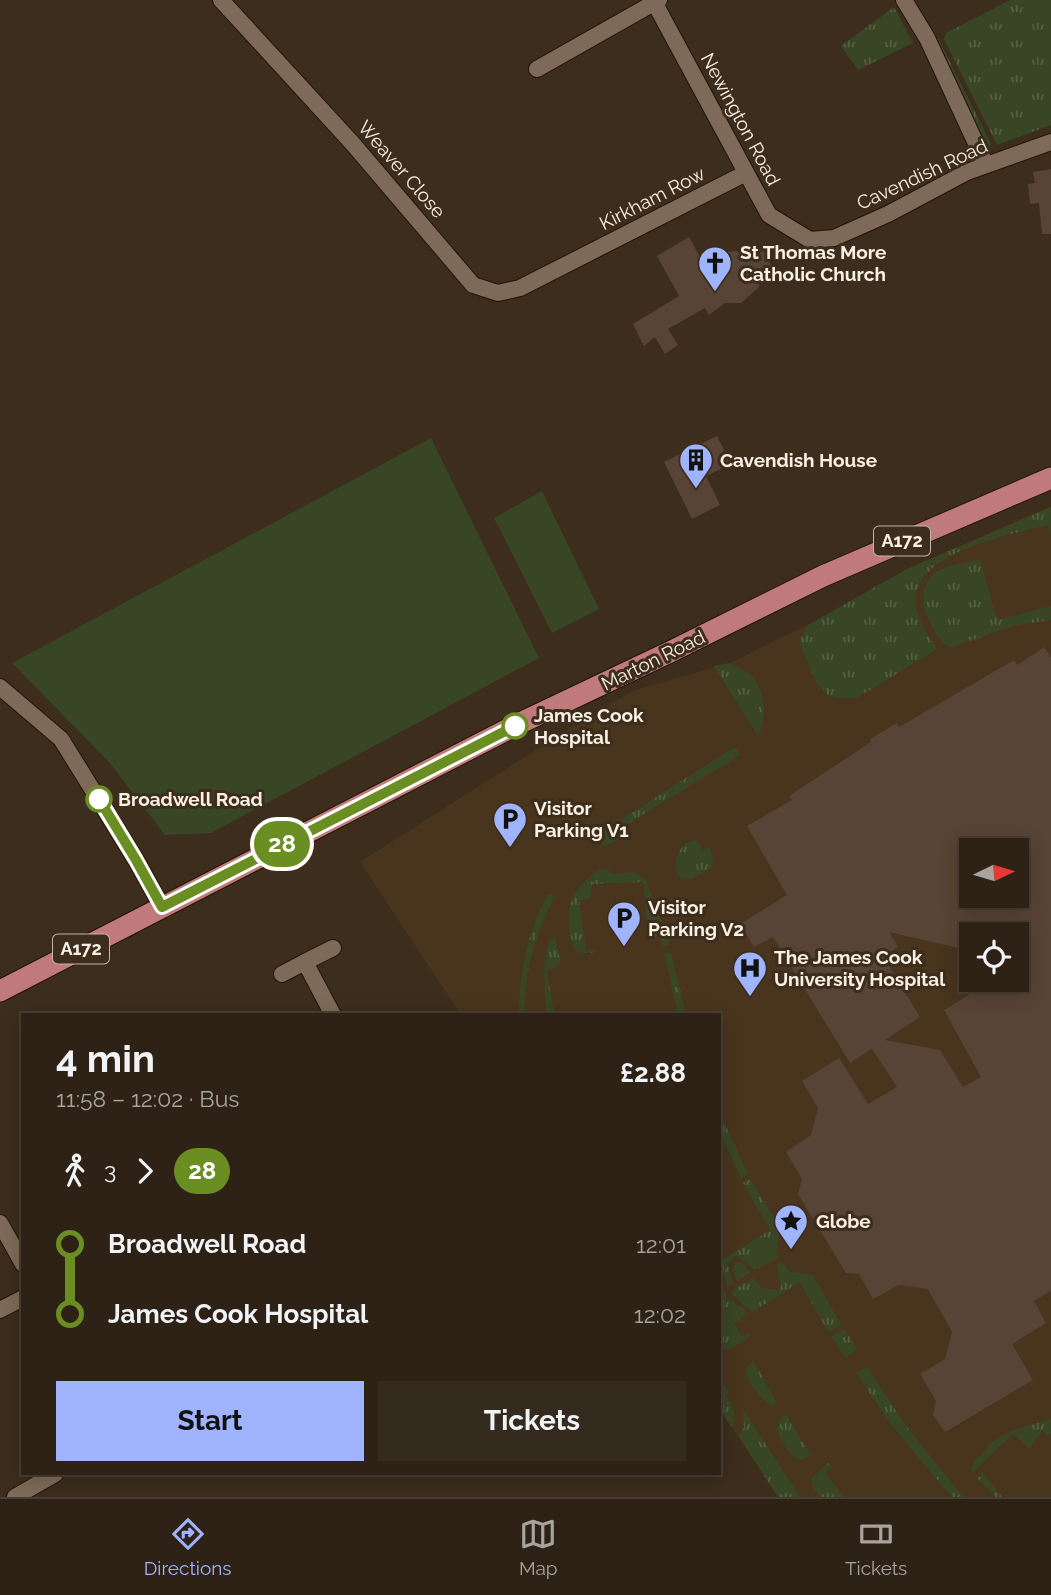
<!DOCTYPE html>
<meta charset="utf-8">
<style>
body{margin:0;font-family:Raleway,sans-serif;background:#352a1e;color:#f1f3f6;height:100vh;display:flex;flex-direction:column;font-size:26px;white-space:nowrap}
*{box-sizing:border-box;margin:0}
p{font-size:23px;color:#a7a4a0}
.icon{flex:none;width:38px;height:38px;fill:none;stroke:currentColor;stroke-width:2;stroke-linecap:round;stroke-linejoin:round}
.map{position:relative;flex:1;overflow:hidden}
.drawer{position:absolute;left:21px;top:1013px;width:700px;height:462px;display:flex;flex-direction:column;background:#2d2215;border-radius:0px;box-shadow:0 4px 18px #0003,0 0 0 2px #483f34}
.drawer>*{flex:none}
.badge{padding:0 14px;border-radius:23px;font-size:24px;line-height:46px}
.needle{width:46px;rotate:85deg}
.fabs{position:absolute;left:959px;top:838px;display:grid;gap:14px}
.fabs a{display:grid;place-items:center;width:70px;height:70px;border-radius:0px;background:#2d2215;box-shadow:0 4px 18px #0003,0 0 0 2px #483f34;font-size:35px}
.map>.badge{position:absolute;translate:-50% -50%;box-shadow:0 0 0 4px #fff}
.legs{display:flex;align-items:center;gap:10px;height:77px;padding:0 35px;font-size:23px}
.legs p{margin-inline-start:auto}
.summary{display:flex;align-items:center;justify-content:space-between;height:119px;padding:0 35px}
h1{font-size:38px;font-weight:700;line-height:52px}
.cta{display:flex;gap:14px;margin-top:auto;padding:14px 35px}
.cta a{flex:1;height:80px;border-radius:0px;background:#a0b3fd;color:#111;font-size:28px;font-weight:700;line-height:80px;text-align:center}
.cta a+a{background:#352a1e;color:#f1f3f6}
ul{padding:0 35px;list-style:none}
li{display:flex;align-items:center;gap:24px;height:70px;font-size:26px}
li i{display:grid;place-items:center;width:10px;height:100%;margin:0 9px;background:currentColor}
li i::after{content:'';width:18px;height:18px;margin:-9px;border:5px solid;border-radius:50%;background:#2d2215}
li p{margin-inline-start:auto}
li:first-child i{background:linear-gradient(#0000 50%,currentColor 0)}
li:last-child i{background:linear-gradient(currentColor 50%,#0000 0)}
.dock{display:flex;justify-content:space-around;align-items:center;height:98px;border-top:2px solid #483f34;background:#2d2215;font-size:19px;color:#a7a4a0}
.dock a{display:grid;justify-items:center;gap:4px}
.dock .active{color:#a0b3fd}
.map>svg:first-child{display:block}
</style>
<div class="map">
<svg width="1051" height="1497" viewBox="0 0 1051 1497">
<defs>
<pattern id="grass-tufts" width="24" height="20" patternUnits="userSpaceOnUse" patternTransform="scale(1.75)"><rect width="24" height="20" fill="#384625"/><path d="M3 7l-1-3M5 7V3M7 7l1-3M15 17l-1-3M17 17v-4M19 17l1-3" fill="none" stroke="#566144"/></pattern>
</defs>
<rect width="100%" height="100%" fill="#3c2d1c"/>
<path fill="#49341d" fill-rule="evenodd" d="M1051,506v991h-273l-59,-89v-393h-258l-101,-153 218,-139 57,-33 95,-27 92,-45 83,-48zM971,850h46v46h-46zM971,934h46v46h-46z"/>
<g fill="url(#grass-tufts)">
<path d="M1010,0h41v125l-54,20 -53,-106 2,-6z"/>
<path d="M894,7l19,36 -55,27 -17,-24z"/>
<path d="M938,38l53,106 -1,4 -5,-4 -51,-104z"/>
<path d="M1051,507v26l-3,-8c-38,10 -139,27 -132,81 2,15 13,30 21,43l-80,49h-17l-11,-2 -12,-12 -18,-42 9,-17 97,-55z"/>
<path d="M980,560l17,60 54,-14v14l-38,6 -61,21 -8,-3c-16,-19 -34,-55 -6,-73 10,-7 30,-8 42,-11z"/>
<path d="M730,663c7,4 18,8 23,15 13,15 14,42 5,58l-44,-70z"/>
<path d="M735,747l5,8 -106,65 -19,22 -11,5 -7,-10 4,-5z"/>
<path d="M696,839l6,11 8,-3 3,14 -2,7 -19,11 -13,-2c-8,-16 0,-34 17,-38z"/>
<path d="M604,868l11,6 19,-2 12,8 24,64 -8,2 -2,-10 -12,2 -4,-56 -52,2 -2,15 -11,1 7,50 10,-1 -1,3c-8,2 -14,2 -21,-3 -3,-11 -7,-28 -5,-39 3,-17 20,-37 35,-42z"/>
<path d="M548,894l7,2c-19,38 -32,76 -30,119h-6c1,-44 8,-82 29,-121z"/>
<path d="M555,936l6,28 -14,7 7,44h-8l-2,-50 5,-25z"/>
<path d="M671,952l15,63h-8l-14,-62z"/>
<path d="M719,1111l29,63 -7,4 -22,-47z"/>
<path d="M750,1179l30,48 -4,27 3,3 -24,13 -19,-14 -8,8 5,19 -6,4 -6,-26 49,-31 -27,-47z"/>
<path d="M735,1262h5l11,10 -14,9 -4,-11z"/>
<path d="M783,1263l7,9 23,3 28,50 -13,7 -28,-50 -48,30 -22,-20 23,-14 9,10 16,2 3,-3 -4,-23z"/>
<path d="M719,1281l9,17 16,11 3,6 -13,8 7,13 11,-4 -5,7 -19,11 -9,-2z"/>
<path d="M844,1329l13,20 -12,9 -14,-22z"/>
<path d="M753,1360l24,43 -5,3 -3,-1c-9,-10 -22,-20 -23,-34z"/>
<path d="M867,1367l39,59 57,71h-10l-9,-9 -54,-65 -34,-50z"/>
<path d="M719,1378l10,14 -3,3c6,10 12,21 6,33l-13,-20z"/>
<path d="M743,1409l57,88h-22l-40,-62 6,-7z"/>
<path d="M786,1415l25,40 -11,5c-13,-6 -25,-25 -22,-38z"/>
<path d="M1051,1419v14l-3,3 -5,-6 -14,19 -16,-15 -40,38 -2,-1 2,-9 15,-13 -1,-4c20,-14 41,-20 64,-26z"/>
<path d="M828,1463l4,3 -7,6 18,25h-23l-7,-10 -1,-9z"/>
<path d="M982,1472l20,25h-6l-19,-19z"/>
</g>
<g fill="#384625">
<path d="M431,438l108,220 -328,175 -46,2 -56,-73 -97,-99z"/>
<path d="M542,491l57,118 -47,24 -58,-115z"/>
</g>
<g fill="#584436" fill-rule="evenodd">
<path d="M1051,169v65h-9l-3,-31 -9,1 -2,-20 7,-1 -2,-11z"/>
<path d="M689,237l17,31 21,-16 8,-1 10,2 4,3 15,-5 8,16 -10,9 -4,12 -17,15h-16l-16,12 -4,-7 -37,21 10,16 -13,9 -10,-17 -11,9 -11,-22 46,-28 -22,-40z"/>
<path d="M717,436l14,28 -25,12 14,29 -28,14 -28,-57z"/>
<path d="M1044,647l7,11v633l-17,10 12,22 -34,21 21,36 -88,52 -12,-17 3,-14 -16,-27 25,-15 7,-27 -24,-43 -29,-4 -26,14 -14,-25 -13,-1 -48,-79 4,-15 -16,-27 25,-17 7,-27 -16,-27 37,-23 29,46 29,-17 -25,-38 -22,14 -77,-126 -19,10 -14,-23 47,-29 -40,-69 45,-26 -3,-4 82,-54 -1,-3 27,-16 2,4 115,-67 3,5zM971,850h46v46h-46zM889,932l82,19v-17h46v46h-37l3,6 -39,24 37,67 -18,10 -23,-37 -55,-10 35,-23 -37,-61 15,-9z"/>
</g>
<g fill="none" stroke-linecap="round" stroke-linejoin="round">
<g stroke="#231405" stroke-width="18">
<g id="minor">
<path d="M221,0l132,144 120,141 25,8 22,-5 226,-115"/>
<path d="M653,0l116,215 41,25 24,-2 54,-24 79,-42 84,-30"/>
<path d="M904,0l23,38 59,127"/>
<path d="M537,69l122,-69"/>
<path d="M0,687l61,52 75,121 26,47"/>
<path d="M282,974l23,-12"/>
<path d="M333,1015l-28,-53 28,-14"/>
<path d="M0,1223l23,41"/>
<path d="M0,1310l23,-12"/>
<path d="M15,1497l40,-23"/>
</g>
</g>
<g stroke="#231405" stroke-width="23">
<path id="primary" d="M0,991l514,-265 158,-75 151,-75 228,-98"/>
</g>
<use href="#minor" stroke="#7d6a58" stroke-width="16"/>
<use href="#primary" stroke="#c17a7b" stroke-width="21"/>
</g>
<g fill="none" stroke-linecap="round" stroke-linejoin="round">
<g stroke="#fff" stroke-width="16">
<path id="line-1" d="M99,799l37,61 26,47 353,-181"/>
</g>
<use href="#line-1" stroke="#6b8e23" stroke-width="10"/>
</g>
<defs>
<g id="church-pin" transform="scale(1.75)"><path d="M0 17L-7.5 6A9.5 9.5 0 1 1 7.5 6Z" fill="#a0b3fd" stroke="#3c2d1c"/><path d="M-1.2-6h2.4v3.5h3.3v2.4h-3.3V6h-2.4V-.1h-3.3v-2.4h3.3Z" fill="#111"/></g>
<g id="building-pin" transform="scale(1.75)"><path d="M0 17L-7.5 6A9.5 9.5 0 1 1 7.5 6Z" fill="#a0b3fd" stroke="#3c2d1c"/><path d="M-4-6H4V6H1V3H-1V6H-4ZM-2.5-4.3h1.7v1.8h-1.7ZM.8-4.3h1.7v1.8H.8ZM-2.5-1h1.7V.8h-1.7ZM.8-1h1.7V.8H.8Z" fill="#111"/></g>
<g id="parking-pin" transform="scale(1.75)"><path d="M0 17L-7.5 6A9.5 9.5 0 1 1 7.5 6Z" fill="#a0b3fd" stroke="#3c2d1c"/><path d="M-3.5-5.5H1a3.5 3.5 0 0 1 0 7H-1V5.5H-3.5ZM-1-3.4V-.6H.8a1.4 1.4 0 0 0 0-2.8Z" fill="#111"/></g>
<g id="hospital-pin" transform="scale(1.75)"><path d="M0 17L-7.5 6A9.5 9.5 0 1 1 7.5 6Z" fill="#a0b3fd" stroke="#3c2d1c"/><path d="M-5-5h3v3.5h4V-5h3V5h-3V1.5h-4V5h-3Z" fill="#111"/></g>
<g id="sight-pin" transform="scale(1.75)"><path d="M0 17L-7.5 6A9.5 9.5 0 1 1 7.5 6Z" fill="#a0b3fd" stroke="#3c2d1c"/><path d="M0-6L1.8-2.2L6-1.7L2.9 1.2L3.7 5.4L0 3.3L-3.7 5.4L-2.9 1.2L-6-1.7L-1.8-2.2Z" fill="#111"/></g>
</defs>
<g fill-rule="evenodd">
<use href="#church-pin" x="715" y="263"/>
<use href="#building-pin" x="696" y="460"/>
<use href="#parking-pin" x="510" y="819"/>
<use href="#parking-pin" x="624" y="918"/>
<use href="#hospital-pin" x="750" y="968"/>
<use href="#sight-pin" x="791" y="1221"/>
</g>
<g fill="#fff" stroke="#6b8e23" stroke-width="3.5">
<circle cx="515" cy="726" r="12"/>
<circle cx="99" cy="799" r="12"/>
</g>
<g text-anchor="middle" stroke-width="6" stroke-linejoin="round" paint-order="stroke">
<g fill="#3c2d1c" stroke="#c1b6a9" stroke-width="2">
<rect x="874" y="526.5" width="56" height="29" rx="5"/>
<rect x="53" y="934.5" width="56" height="29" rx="5"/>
</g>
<g font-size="18" font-weight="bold" fill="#faf0e5">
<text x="902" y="547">A172</text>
<text x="81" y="955">A172</text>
</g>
<g font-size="19" fill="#faf0e5" stroke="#3c2d1c">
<text transform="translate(741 119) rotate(62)" y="7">Newington Road</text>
<text transform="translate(402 169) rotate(49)" y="7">Weaver Close</text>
<text transform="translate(922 174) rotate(-25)" y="7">Cavendish Road</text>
<text transform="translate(652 198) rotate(-27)" y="7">Kirkham Row</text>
<text transform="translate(653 660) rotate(-26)" y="7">Marton Road</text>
</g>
<g font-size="19" font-weight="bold" fill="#faf0e5" stroke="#3c2d1c" text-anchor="start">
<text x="740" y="259">St Thomas More<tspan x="740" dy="22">Catholic Church</tspan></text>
<text x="720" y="467">Cavendish House</text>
<text x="534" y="815">Visitor<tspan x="534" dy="22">Parking V1</tspan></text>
<text x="648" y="914">Visitor<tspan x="648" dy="22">Parking V2</tspan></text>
<text x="774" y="964">The James Cook<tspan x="774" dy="22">University Hospital</tspan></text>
<text x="816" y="1228">Globe</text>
</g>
<g font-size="19" font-weight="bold" fill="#faf0e5" stroke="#3c2d1c" text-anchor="start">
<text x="534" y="722">James Cook<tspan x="534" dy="22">Hospital</tspan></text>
<text x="118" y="806">Broadwell Road</text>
</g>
</g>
</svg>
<div class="fabs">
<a><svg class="needle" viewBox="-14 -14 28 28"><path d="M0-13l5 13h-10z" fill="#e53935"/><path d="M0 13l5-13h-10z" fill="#a7a4a0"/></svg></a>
<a><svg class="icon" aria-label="locate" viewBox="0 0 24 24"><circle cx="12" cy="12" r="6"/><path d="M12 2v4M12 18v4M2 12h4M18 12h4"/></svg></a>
</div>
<b class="badge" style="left:282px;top:844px;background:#6b8e23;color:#fff">28</b>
<section class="drawer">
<div class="summary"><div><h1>4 min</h1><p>11:58 – 12:02 · Bus</p></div><b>£2.88</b></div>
<div class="legs"><svg class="icon" aria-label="walk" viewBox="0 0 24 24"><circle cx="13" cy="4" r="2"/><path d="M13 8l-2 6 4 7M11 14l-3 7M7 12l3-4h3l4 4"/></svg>3<svg class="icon" aria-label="forward" viewBox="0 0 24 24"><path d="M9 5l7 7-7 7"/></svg><b class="badge" style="background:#6b8e23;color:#fff">28</b></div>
<ul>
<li><i style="color:#6b8e23"></i><b>Broadwell Road</b><p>12:01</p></li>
<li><i style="color:#6b8e23"></i><b>James Cook Hospital</b><p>12:02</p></li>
</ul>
<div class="cta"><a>Start</a><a>Tickets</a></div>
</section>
</div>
<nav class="dock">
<a class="active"><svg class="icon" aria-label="directions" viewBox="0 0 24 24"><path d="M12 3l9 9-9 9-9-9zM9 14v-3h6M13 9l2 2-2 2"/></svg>Directions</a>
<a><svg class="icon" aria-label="map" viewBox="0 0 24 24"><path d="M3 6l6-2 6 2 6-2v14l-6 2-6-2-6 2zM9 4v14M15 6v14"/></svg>Map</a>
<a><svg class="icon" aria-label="tickets" viewBox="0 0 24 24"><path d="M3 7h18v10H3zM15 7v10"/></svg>Tickets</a>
</nav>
